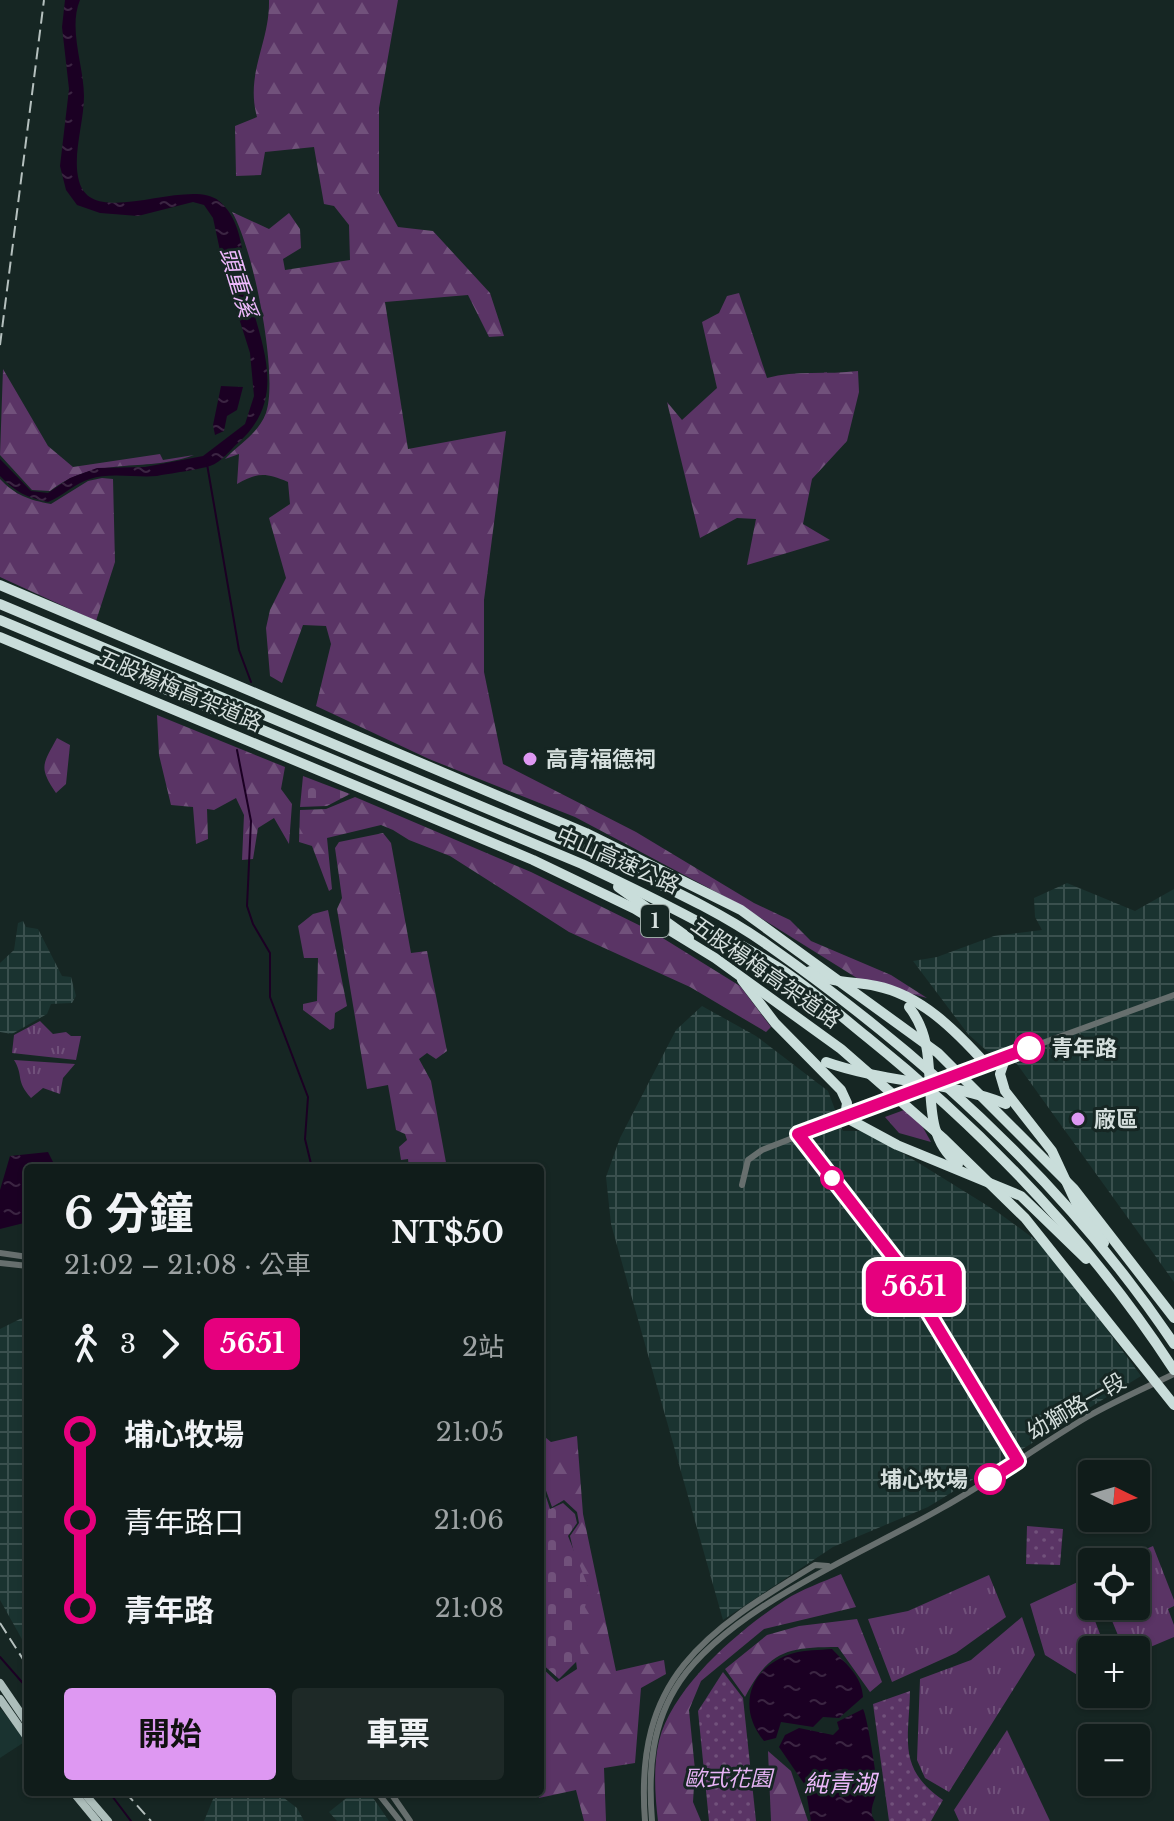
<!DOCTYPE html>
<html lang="zh-TW">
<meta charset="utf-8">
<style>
body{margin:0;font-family:"Libre Baskerville","Noto Sans TC",serif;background:#1e2927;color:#f1f3f6;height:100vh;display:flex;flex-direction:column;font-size:30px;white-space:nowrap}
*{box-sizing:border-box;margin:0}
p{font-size:26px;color:#9ca1a2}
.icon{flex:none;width:44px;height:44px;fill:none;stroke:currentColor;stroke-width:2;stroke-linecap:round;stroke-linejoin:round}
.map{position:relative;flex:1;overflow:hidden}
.panel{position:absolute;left:24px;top:1164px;width:520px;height:632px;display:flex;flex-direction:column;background:#101c1a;border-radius:8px;box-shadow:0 2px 6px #0004,0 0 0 2px #303a39}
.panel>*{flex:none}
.badge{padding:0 16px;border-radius:12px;font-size:28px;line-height:52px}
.needle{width:52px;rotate:95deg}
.fabs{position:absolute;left:1078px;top:1460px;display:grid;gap:16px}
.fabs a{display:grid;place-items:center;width:72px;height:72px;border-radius:8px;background:#101c1a;box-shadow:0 2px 6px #0004,0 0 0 2px #303a39;font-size:40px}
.map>.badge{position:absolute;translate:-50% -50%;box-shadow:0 0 0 4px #fff}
.legs{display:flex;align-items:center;gap:12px;height:88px;padding:0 40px;font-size:26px}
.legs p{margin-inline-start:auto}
.overview{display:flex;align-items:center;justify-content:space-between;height:136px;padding:0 40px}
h1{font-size:44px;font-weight:700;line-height:60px}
.primary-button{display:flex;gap:16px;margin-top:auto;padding:16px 40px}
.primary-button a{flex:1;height:92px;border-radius:8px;background:#de98f2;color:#111;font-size:32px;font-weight:700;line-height:92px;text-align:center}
.primary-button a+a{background:#1e2927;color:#f1f3f6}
ul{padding:0 40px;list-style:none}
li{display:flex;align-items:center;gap:28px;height:88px;font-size:30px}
li i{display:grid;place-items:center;width:12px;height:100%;margin:0 10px;background:currentColor}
li i::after{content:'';width:20px;height:20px;margin:-10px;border:6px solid;border-radius:50%;background:#101c1a}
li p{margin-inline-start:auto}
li:first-child i{background:linear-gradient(#0000 50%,currentColor 0)}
li:last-child i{background:linear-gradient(currentColor 50%,#0000 0)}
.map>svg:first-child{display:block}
</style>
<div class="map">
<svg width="1174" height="1821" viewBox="0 0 1174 1821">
<defs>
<pattern id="industrial-grid" width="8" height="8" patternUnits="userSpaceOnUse" patternTransform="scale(2)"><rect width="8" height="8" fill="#1a3330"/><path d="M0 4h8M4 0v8" fill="none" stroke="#3a504e"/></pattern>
<pattern id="grass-tufts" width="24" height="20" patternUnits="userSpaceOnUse" patternTransform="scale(2)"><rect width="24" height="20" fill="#5a3465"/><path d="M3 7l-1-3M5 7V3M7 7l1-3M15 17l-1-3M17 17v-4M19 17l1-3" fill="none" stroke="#71517b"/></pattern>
<pattern id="forest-firs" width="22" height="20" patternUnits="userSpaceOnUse" patternTransform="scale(2)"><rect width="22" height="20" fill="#5a3465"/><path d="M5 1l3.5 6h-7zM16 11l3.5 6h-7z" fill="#71517b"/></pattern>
<pattern id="cemetery-stones" width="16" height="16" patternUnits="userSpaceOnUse" patternTransform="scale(2)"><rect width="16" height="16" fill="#5a3465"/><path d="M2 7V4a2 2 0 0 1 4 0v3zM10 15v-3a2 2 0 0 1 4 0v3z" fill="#71517b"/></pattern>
<pattern id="garden-dots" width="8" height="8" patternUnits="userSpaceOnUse" patternTransform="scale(2)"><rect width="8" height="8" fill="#5a3465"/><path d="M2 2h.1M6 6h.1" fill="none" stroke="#71517b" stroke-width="1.8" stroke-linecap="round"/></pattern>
<pattern id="water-ripples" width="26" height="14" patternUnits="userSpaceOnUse" patternTransform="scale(2)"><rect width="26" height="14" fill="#1b0023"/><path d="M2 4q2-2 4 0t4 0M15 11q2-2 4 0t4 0" fill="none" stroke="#3b2542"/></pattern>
</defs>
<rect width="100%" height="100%" fill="#162623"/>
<path fill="#1a3330" d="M1,1709l25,32 -26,17v-48z"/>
<g fill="url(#industrial-grid)">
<path d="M1067,883l68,28 39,-22v393l-157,-218 -30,-13 -19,-17 -55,-73 24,-4 57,-21 48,-6 -7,-13 -1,-19z"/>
<path d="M23,921l3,6 12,2 24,47 9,1 5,19 -4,7 -21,1 -4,10 -35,20 -12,-2v-69l14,-13 4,-27z"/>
<path d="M702,1006l54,30 72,55 15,40h24l129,80 52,38 93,127 -213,131 -95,40 -110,73 -112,-396 -5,-47 14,-39 56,-108z"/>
<path d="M28,1315v335l-28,-50v-271z"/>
<path d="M216,1792h67l1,6 13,10 7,13h-100z"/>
<path d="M354,1792h15l20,29h-52l-8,-9z"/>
</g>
<g fill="url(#grass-tufts)">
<path d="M40,1021l13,13 13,-2 5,4h10l-5,24 -64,-7 2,-18z"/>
<path d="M14,1060l61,4 -12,14 -3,16 -17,-6 -12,10c-16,-18 -7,-22 -17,-38z"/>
<path d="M1153,1546l21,54v6l-6,3 6,16v12l-38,16 -12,-3 -18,-44h30v-44h-20z"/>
<path d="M989,1575l17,42 -50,36 -64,29 -24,-63 40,-8z"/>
<path d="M1080,1581l26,69h-14v24l-13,2 -34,-21 -15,-51z"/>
<path d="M1022,1617l13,38 -86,137 -24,-14 -8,-18 3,-81 51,-19z"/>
<path d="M1007,1730l43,91h-91l-5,-11z"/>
</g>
<g fill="url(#forest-firs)">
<path d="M269,0h129l-19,108v85l19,34 35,4 57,62 14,43 -15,1 -21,-42 -83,7 23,147 98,-18 -22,169v72l19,92 133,68 118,71 36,17 21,21 80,34 36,23 -67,-18 -125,-78 -160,-85 -146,-58 -113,-53 15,-62 -5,-18 -23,-1 -21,58 -12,-7 -4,-48 4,-18 16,-32 -17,-60 21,-14 -2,-22c-22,-9 -30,-10 -51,2l2,-30 -14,5c15,-16 33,-25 41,-46 13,-38 -13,-166 -34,-201l37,17 20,-16 11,16 1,19 -18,11 2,11 65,-10 -1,-35 -15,-19 -10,-2 -10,-57 -49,5 -4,23 -25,1 -1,-50 22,-9c-12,-44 13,-74 12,-117z"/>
<path d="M739,293l28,85c29,-8 60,-3 91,-7l1,21 -12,49 -35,38 -9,45 27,16 -83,25 9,-46 -19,-1 -37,20 -33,-136 15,18 35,-32 -15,-66 17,-9 8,-17z"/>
<path d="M3,369l45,77 25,21 87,-13 3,6 31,-5c-54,19 -95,-1 -144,36l-18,-1 -32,-35z"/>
<path d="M102,478l11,1 2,83 -19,59 -96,-44v-98c15,16 29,21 51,25l37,-23z"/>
<path d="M157,715l128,52 -4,22 11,15 -3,40 -15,-26 -16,10 -5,31 -11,1 2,-45 -8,-17 -22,12 -7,-1 1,30 -12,5 -3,-37 -22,-2 -12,-50z"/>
<path d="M57,738l13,7 -4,39 -10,9c-18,-26 -13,-29 1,-55z"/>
<path d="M355,797l176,75 122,60 87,54 31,41 -5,5 -76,-45 -121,-55 -119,-76 -41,-16 -16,-10 -12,-5 -54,13 5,51 -3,2 -17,-45 -13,-4 1,-32 26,-1z"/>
<path d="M383,833l8,10 20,110 16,-2 20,100 -11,8 -9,-6 -8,6 12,22 16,87h-38l-1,-9 -7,1 -2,-13 8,-7 -2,-6 -9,-4 -8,-45 -21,4 -30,-180 5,-11 -7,-50 4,-6z"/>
<path d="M328,910l19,96 -12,7 -1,15 -4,2 -27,-20v-6l14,-3 1,-43h-14l-6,-32 15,-12z"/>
<path d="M904,1110l16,12 11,20 -32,-9 -14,-16z"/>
<path d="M540,1433l11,9 26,-6 6,78 33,157 48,-11 2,14 -25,14 -6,75 -31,5 2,53h-22l-8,-31 -37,8 -2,-6 3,-126 17,16 20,-13c-4,-29 -3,-56 11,-82l-12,-25 -6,-26 9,-13 -2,-11 -13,-12 -12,7 -12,-33z"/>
<path d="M841,1574l15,33 -92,22 -63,52 -12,29 6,60 -2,32 8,19h-43c-3,-25 -5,-55 1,-80 14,-55 80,-111 126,-141 17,-11 38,-18 56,-26z"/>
<path d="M857,1619l25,63 -12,10 -32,-45c-51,0 -69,4 -93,50l-20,-28 42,-34 32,-9z"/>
<path d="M768,1751l23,20 17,50h-37z"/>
</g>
<g fill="url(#cemetery-stones)">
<path d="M303,776l47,18 -23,12 -27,1z"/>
<path d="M540,1478l10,31 13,-6 12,11 2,9 -9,13 22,55 -12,38 3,28 -22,22 -19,-17z"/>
</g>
<g fill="url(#garden-dots)">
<path d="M1027,1526l36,3 -3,36 -34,-1z"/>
<path d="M723,1672l20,26 13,123h-47l-11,-110z"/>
<path d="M910,1691c-1,50 -13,77 33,109l-12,21h-42l-16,-117z"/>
</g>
<g fill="url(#water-ripples)">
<path d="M65,0h15c-12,29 4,66 4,96 0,27 -12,59 -5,85 13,50 109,-5 140,20 29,24 22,70 32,102 15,52 33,99 -13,140 -9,8 -16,19 -28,23 -8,3 -43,8 -53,10 -21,2 -47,-4 -67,3 -15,4 -27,17 -42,23 -21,-4 -34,-11 -48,-26v-17l31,32 17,2 22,-15 27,-10 48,-1 58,-11 42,-32 9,-28 -4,-43 -25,-79 -12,-56 -9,-13 -11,-3 -55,14 -38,-3 -23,-8 -11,-15 -6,-24 9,-77 -7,-62z"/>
<path d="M221,386l22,1 -6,23 -10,6 -3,15 -9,4 -2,-10z"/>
<path d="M48,1152l8,16h-28v54l-28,7v-39l10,-34z"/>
<path d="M832,1649c14,15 30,27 31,48l-24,21 -16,-1 -10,10 -32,-5 -5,16 -12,3c-29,-35 -13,-76 30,-88 10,-3 26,-3 38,-4z"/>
<path d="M863,1709c4,6 13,64 14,76 1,13 -11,25 -2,36h-64l-6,-36 -26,-38 6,-12 14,-7 34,7 6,-6 -2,-7z"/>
</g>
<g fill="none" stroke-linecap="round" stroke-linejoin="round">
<g stroke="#1b0023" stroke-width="2">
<path d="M207,464l32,186 12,32"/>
<path d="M237,750l14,71 -4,85 6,18 17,29v44l38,100 -3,42 7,29"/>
<path d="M0,1657l28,32"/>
<path d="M109,1792l22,29"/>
</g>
<g stroke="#676f6e" stroke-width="6">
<path d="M966,1071l208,-76"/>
<path d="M742,1185l6,-25 14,-10 121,-47"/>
<path d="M0,1253l28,4"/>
<path d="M0,1263l28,3"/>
<path d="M377,1792l23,29"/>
<path d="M390,1792l20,29"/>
<path d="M645,1821c-11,-143 58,-188 170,-256l13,1"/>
<path d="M652,1821c-4,-50 -1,-97 28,-140 52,-75 184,-128 262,-173 50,-28 96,-62 145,-91 28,-16 58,-29 87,-43"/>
</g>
<g stroke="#adbebb" stroke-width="8">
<path d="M0,1683l28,41"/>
<path d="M0,1699l28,40"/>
<path d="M73,1792l24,29"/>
<path d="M83,1792l25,29"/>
</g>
<g stroke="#c9ddda" stroke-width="10">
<path d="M0,604l609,256c54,26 111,51 160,86 155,109 299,240 405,398"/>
<path d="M0,620l582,244c66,31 131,63 194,102 32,20 61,47 91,71 119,96 223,204 307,333"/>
<path d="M618,887l71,51"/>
<path d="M810,971c21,13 42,10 66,15 45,9 80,45 110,78"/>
<path d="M742,980l33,43 66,67 6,13 -2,14 52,28 124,51 65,63"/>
<path d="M1006,1056l-6,18 5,17 47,60 26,56 26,36"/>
</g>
<g stroke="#b5c0be" stroke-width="2" stroke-dasharray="12 6" stroke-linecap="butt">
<path d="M0,345l44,-345"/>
<path d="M0,1623l28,44"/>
<path d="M125,1792l26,29"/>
</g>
<path stroke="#676f6e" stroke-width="6" d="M883,1103l83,-32"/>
<g stroke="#c9ddda" stroke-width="10">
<path d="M0,585l586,248 155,77 197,143 136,136 100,129"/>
<path d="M0,637l533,223 102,49 80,49 126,91 103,90 81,79 149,187"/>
<path d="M909,1007c39,49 1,118 49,157"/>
<path d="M826,1062c59,21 122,19 180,42"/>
</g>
</g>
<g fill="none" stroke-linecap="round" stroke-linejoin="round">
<g stroke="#fff" stroke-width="18">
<path id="line-1" d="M990,1479l28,-18 -117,-194 -103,-133 231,-86"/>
</g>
<use href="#line-1" stroke="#e6007e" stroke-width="12"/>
</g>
<g fill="#de98f2" stroke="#162623" stroke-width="3">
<circle cx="530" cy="759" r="8"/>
<circle cx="1078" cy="1119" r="8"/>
</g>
<g fill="#fff" stroke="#e6007e" stroke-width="4">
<circle cx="1029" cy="1048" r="14"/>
<circle cx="832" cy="1178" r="10"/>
<circle cx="990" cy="1479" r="14"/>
</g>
<g text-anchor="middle" stroke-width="6" stroke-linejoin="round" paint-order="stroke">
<rect fill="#162623" stroke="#9ca8a5" stroke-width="2" x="641" y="905" width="28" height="32" rx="6"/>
<g font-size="20" font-weight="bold" fill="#d5dfdd">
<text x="655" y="928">1</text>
</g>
<g font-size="22" fill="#d5dfdd" stroke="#162623">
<text transform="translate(180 690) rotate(23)" y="8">五股楊梅高架道路</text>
<text transform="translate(618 860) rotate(24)" y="8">中山高速公路</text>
<text transform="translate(766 972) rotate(35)" y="8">五股楊梅高架道路</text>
<text transform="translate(1076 1406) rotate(-30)" y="8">幼獅路一段</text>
</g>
<g font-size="22" font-weight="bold" fill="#d5dfdd" stroke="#162623" text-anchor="start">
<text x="546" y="767">高青福德祠</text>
<text x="1094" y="1127">廠區</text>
</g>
<g font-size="22" font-weight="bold" fill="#d5dfdd" stroke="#162623" text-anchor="start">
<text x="1051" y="1056">青年路</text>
<text x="968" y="1487" text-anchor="end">埔心牧場</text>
</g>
<g font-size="22" font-style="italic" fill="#e7b3f5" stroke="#162623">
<text x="728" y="1786">歐式花園</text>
</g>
<g font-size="24" font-style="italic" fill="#edb9fc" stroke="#162623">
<text transform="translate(238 282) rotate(73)" y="8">頭重溪</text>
<text x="840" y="1792">純青湖</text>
</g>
</g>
</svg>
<div class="fabs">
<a><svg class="needle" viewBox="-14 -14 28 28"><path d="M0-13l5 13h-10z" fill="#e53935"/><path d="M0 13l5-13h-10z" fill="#9ca1a2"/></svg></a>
<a><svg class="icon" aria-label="locate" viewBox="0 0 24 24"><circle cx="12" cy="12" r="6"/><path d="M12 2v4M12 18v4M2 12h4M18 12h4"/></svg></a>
<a>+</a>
<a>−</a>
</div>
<b class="badge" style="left:914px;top:1287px;background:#e6007e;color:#fff">5651</b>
<section class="panel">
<div class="overview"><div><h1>6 分鐘</h1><p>21:02 – 21:08 · 公車</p></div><b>NT$50</b></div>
<div class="legs"><svg class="icon" aria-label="walk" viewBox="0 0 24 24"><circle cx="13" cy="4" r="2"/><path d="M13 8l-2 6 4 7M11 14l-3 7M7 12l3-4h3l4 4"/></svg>3<svg class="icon" aria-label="forward" viewBox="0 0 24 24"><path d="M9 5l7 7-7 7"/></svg><b class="badge" style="background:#e6007e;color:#fff">5651</b><p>2站</p></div>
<ul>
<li><i style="color:#e6007e"></i><b>埔心牧場</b><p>21:05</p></li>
<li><i style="color:#e6007e"></i><span>青年路口</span><p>21:06</p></li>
<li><i style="color:#e6007e"></i><b>青年路</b><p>21:08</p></li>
</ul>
<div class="primary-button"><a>開始</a><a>車票</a></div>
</section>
</div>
